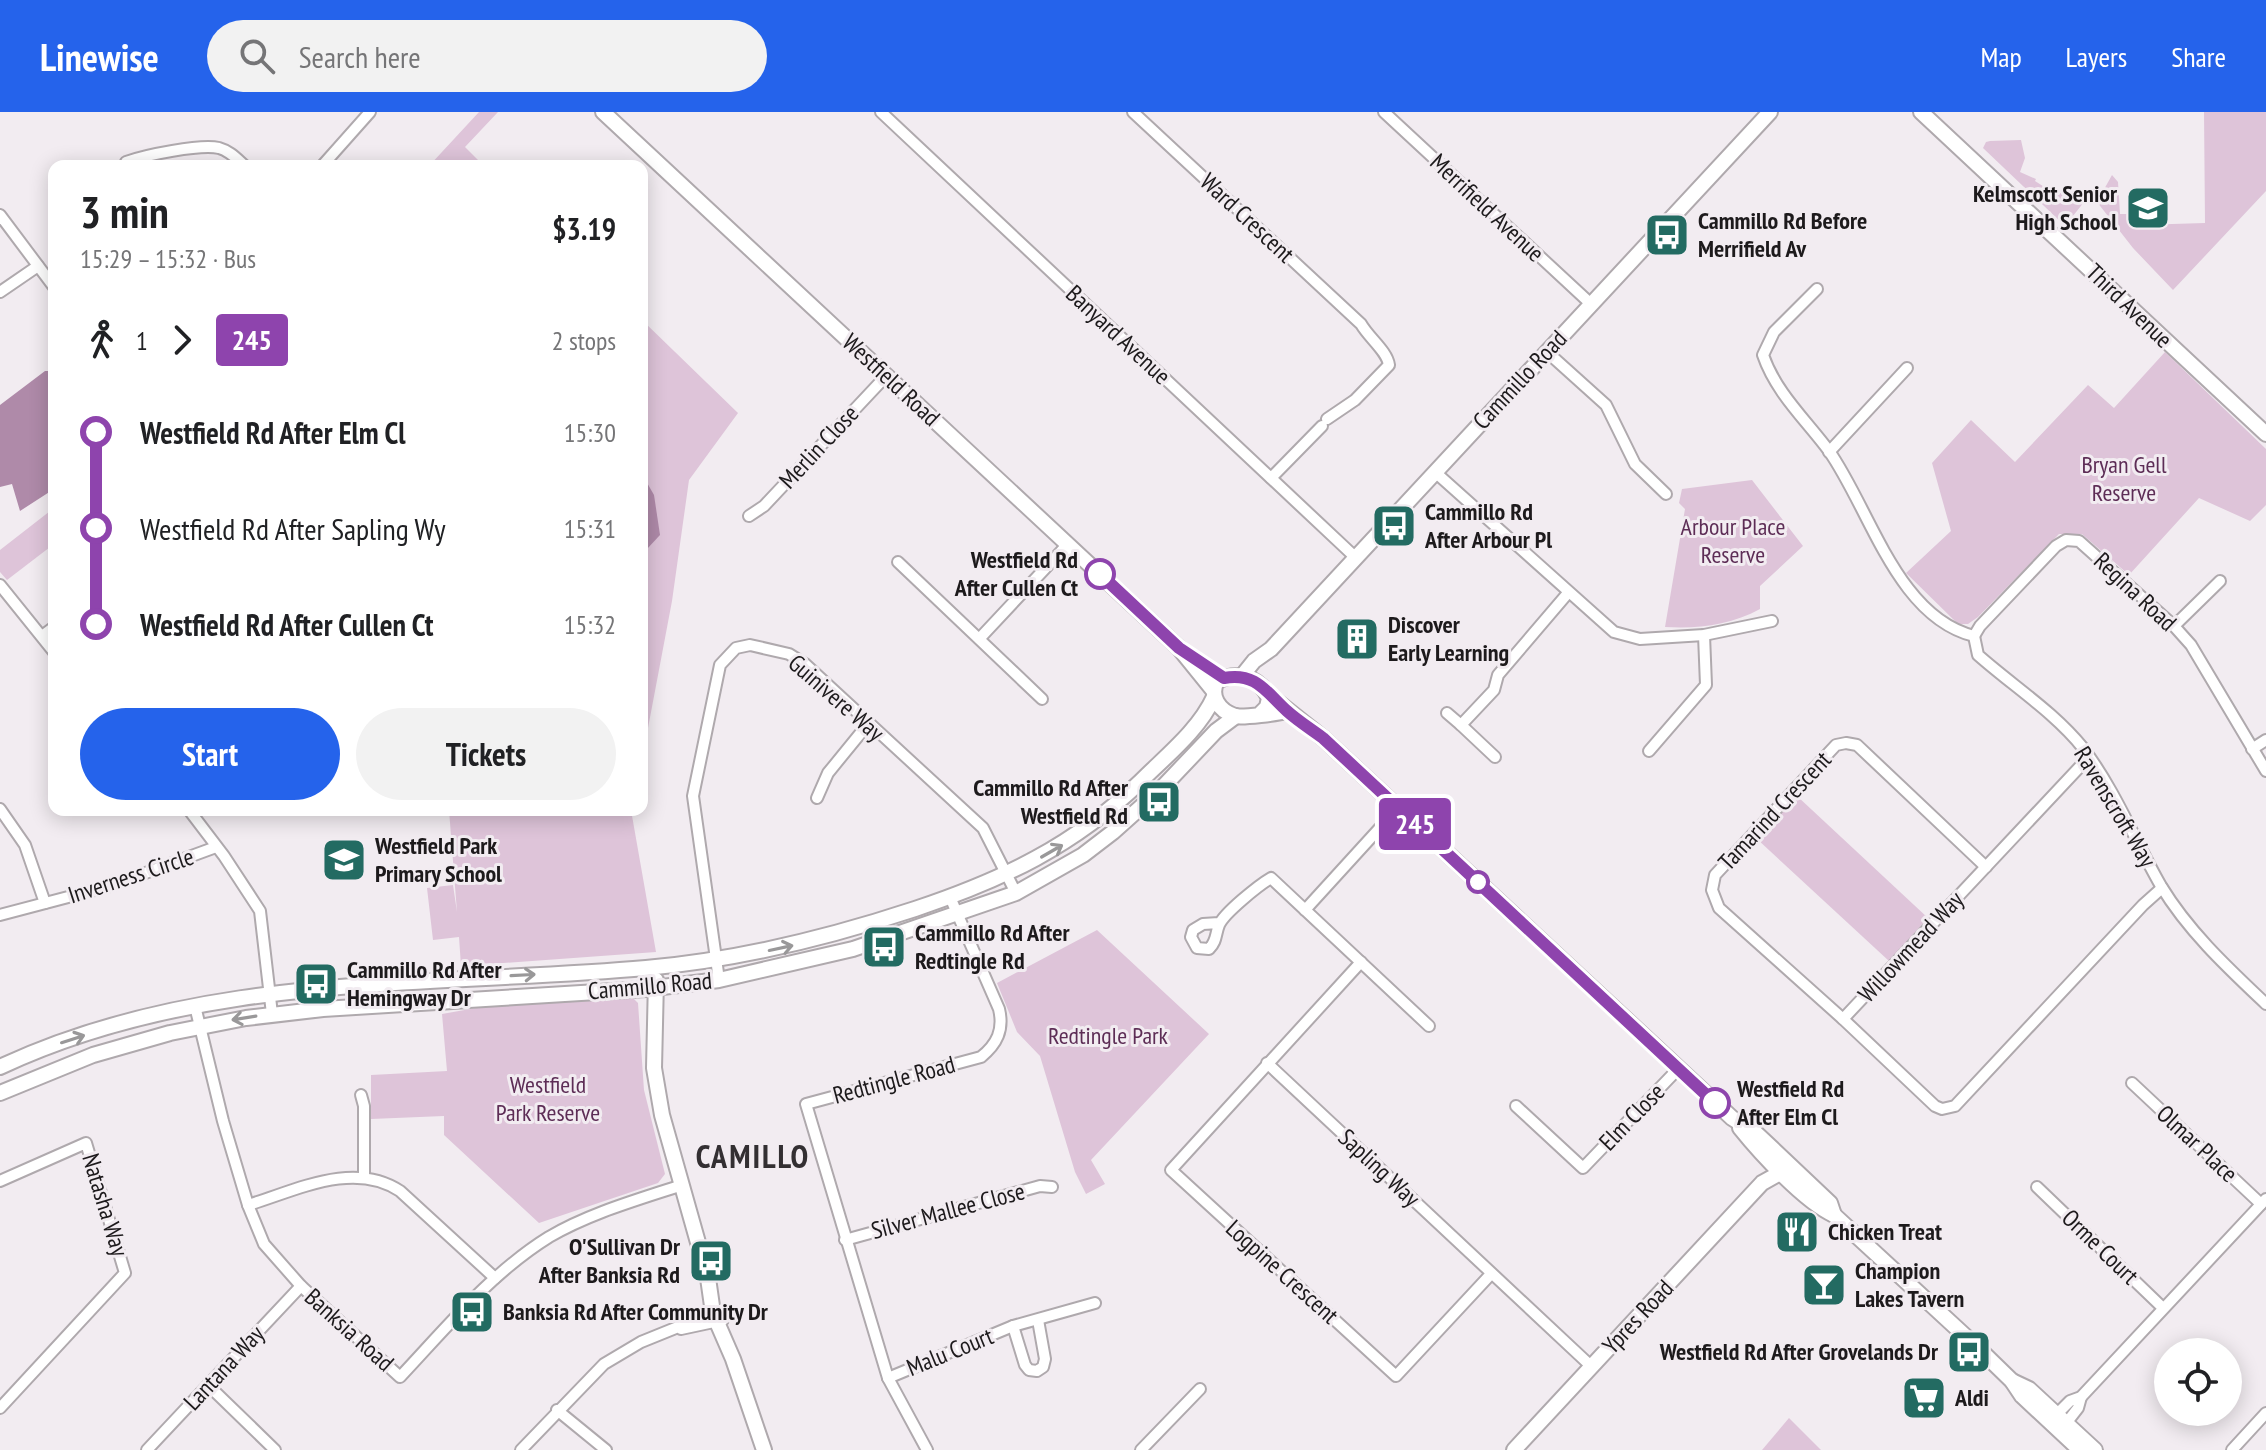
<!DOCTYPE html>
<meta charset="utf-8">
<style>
body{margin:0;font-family:"PT Sans Narrow",sans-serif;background:#f2f2f2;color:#202124;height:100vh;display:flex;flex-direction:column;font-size:30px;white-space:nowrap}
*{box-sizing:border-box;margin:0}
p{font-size:26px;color:#757577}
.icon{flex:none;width:44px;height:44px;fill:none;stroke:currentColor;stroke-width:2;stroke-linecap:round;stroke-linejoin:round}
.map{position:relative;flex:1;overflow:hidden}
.drawer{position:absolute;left:48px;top:48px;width:600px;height:656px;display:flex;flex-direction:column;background:#fff;border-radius:16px;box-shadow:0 4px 20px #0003}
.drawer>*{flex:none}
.badge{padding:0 16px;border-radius:6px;font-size:28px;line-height:52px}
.fabs{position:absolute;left:2154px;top:1226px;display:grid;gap:16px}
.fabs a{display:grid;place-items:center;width:88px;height:88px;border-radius:50%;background:#fff;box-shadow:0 4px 20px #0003;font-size:40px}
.map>.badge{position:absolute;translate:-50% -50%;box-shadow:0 0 0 4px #fff}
.legs{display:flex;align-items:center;gap:12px;height:88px;padding:0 32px;font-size:26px}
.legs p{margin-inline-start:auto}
.head{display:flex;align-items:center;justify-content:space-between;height:136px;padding:0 32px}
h1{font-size:44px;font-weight:600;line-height:60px}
.action{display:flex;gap:16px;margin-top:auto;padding:16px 32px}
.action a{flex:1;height:92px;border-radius:48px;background:#2563eb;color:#fff;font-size:32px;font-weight:600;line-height:92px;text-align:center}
.action a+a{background:#f2f2f2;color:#202124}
ul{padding:0 32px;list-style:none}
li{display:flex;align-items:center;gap:28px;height:96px;font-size:30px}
li i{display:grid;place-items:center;width:12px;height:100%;margin:0 10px;background:currentColor}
li i::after{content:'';width:20px;height:20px;margin:-10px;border:6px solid;border-radius:50%;background:#fff}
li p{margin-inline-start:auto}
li:first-child i{background:linear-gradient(#0000 50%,currentColor 0)}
li:last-child i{background:linear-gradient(currentColor 50%,#0000 0)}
header{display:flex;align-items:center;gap:48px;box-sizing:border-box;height:112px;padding:0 40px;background:#2563eb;color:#fff}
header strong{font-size:38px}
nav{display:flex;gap:44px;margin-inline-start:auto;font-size:28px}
.search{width:560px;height:72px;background:#f2f2f2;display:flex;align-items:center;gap:20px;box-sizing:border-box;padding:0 28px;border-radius:44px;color:#757577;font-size:30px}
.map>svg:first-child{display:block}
</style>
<header>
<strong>Linewise</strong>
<div class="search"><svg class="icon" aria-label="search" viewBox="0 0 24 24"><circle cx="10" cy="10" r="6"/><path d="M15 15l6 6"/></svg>Search here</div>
<nav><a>Map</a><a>Layers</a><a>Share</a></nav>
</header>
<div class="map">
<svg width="2266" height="1338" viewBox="0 0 2266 1338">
<rect width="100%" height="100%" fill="#f2ecf1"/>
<g fill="#dec4d9">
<path d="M479,0h19l-33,35 19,19h-55z"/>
<path d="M2204,0h62v79l-93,99 -40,-42 -36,-46 15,-27 6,7 2,32h18l1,11 66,-2z"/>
<path d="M2021,28l4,18 -5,14 16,7 -1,2 14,9 23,6 5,-3 11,4 -23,29 -82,-78 3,-6 4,-1z"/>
<path d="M642,208l96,93 -49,67 -17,121 -24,127 -6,15z"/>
<path d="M2165,240l101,97v56l-16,16 -51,-23 -70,77 -47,-41h-23l-81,83 -10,7h-10l-52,-51 45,-42 -19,-68 39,-43 44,42 73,-77 26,23z"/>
<path d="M1752,368l51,66 -43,40v23c-29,16 -62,20 -95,18l20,-118 -6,-6 3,-14z"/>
<path d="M54,396v36l-47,36 -7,-8v-22z"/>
<path d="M1797,684l131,122 -39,43 -132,-122z"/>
<path d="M449,698h182l25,142 -195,14 -2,-29 -26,3 -6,-52 26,-3 4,27z"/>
<path d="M1097,818l112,104 -118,126 14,24 -19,10 -11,-22 -35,-116 -23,-24 -20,-49z"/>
<path d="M632,885l6,6 6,87 21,84 -7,9 -119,40 -95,-88v-19l-73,3v-44l76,-4 -5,-57 62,-11z"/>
<path d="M1789,1306l32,32h-59z"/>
</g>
<g fill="#af8aa9">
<path d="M45,259h9v118l-34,22 -8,-27 -12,3v-82z"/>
<path d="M642,362l12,21 6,40 -13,14 -5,-15z"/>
</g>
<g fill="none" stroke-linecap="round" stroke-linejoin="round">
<g stroke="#afa9ad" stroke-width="14">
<g id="street">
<path d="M881,0l474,445"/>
<path d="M1133,0l228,212c8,14 26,27 28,41l-34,35 -28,19"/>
<path d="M1384,0l207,192"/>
<path d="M126,50c19,-7 74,-18 93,-14 11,3 18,11 26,18"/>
<path d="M322,54l48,-54"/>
<path d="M0,103l54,72"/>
<path d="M1817,177l-43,43 -11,23c13,38 43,65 66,96 41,58 68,166 145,185l4,19c35,31 76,57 105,93 32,42 52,93 78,138 28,46 67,82 105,118"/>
<path d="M0,180l38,-26"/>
<path d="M1546,239l60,54 29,59 31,30"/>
<path d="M1829,340l78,-84"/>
<path d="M1435,360l179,160 26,7 64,-4 68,-14"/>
<path d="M1271,366l51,-52"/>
<path d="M749,404l15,-10 123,-131"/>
<path d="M898,450l144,137"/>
<path d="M0,473l54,67"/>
<path d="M2174,514l46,-45"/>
<path d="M42,524l12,-9"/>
<path d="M1974,524l6,-10 76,-80 10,-6 13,1 95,85 17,19 75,126"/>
<path d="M980,526l88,-94"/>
<path d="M1447,601l14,12"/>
<path d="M2252,637l14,-9"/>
<path d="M1649,639l57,-66 -2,-50"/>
<path d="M1495,645l-34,-32 33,-35 4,-15 70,-82"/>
<path d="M2089,645l-246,262 92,87 7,3 13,-3 188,-201 19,-17"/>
<path d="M817,686l11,-25 40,-49"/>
<path d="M0,697l25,36 20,58"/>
<path d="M189,698l35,46 36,55 12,103"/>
<path d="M1305,798l93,-102"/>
<path d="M0,803l110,-29 106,-39"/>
<path d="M1219,811l-16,1 -10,6 -2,7 6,11 12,1c8,-8 6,-14 10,-24 5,-12 40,-40 52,-47l158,148"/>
<path d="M1361,850l-190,208 225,206 95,-102"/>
<path d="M719,868l-26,-184 27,-131 16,-17 14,-3 39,9 16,10 178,164 33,65"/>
<path d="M195,894l28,115 25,84 16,39 37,42 99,91c47,-50 91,-104 149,-140 41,-24 88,-37 133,-52"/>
<path d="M1843,907l-124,-111 -7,-18 3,-15 121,-130 10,-2 11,2 129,122"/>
<path d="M1267,951l325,304"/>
<path d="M2132,971l129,121"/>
<path d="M361,983l3,11v71"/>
<path d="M1516,994l67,62 95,-99"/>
<path d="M0,1069l86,-38 39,130 -125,135"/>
<path d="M2037,1075l126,121"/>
<path d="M248,1093c47,-14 105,-45 152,-14l95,87"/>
<path d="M845,1128l195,-54 12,1"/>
<path d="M1013,1214l12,39 4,5 8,1 6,-4 2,-8 -7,-39"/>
<path d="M681,1217l42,-9"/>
<path d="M888,1266l125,-52 82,-23"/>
<path d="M208,1273l67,65"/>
<path d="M557,1298l49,40"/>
<path d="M2053,1306l17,-17 11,-4 185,-198"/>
<path d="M2064,1314l14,-18 3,-11"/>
<path d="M147,1338l154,-164"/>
<path d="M521,1338l83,-86 37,-22 79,-32"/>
<path d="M927,1338l-39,-72 -82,-274 175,-47c16,-13 23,-27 18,-48l-49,-112"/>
<path d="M1141,1338l59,-61"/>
<path d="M2232,1338l34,-37"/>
</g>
</g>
<g stroke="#afa9ad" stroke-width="18">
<g id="secondary">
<path d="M603,0l576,536 34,42"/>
<path d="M1921,0l345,322"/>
<path d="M1242,564l12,-15 17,-12 499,-537"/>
<path d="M1269,583l54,43 409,380 25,16 73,69 4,12"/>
<path d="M1261,601l6,-6 2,-9c-9,-21 -32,-27 -52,-17 -8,15 2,30 18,35 7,2 44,-3 52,-5"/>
<path d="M656,868l-2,88 8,47 46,163 5,35 20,46 31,91"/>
<path d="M0,955c202,-95 429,-80 646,-99 92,-8 181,-30 269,-59 87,-29 159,-63 226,-128 25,-25 58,-51 73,-84"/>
<path d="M0,981l93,-38 77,-22 76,-15 77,-9 323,-20 73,-9 134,-31 163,-56 67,-38 30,-23 47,-42 56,-59 20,-15"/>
<path d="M1740,1016c20,25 65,74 94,87l142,131 36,35 10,15 58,54"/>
<path d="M2012,1269l17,8 66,61"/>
<path d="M1514,1338l248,-267 20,-11 6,-6"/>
</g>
</g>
<use href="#street" stroke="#fff" stroke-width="10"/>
<use href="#secondary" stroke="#fff" stroke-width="14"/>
</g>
<defs><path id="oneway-shaft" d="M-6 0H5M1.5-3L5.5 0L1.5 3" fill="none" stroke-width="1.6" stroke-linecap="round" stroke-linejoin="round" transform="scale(2)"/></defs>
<g stroke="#999899">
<use href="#oneway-shaft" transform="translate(1052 739) rotate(-30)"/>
<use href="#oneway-shaft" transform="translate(781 836) rotate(-12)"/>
<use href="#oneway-shaft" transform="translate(523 863) rotate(-3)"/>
<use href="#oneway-shaft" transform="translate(244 906) rotate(171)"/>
<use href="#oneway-shaft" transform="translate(73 927) rotate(-18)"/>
</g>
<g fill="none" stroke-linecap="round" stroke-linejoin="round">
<g stroke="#fff" stroke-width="18">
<path id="line-1" d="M1100,462l79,74 45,30c32,-6 42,14 63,33 11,10 24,18 36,27l392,365"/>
</g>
<use href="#line-1" stroke="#8e44ad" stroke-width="12"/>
</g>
<defs>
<g id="school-square" transform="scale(2.3)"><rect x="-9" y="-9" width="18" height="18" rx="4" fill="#236b62" stroke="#f2ecf1"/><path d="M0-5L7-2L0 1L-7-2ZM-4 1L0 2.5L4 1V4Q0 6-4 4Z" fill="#fff"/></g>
<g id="bus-square" transform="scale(2.3)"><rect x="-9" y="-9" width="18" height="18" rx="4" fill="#236b62" stroke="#f2ecf1"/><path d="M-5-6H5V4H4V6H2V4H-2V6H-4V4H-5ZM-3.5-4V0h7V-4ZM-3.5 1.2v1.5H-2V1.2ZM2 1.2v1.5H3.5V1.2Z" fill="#fff"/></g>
<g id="building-square" transform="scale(2.3)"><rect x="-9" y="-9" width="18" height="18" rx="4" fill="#236b62" stroke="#f2ecf1"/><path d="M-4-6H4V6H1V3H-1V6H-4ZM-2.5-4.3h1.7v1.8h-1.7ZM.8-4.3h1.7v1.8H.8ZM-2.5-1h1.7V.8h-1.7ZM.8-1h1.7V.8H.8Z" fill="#fff"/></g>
<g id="restaurant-square" transform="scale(2.3)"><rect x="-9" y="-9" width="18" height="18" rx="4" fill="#236b62" stroke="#f2ecf1"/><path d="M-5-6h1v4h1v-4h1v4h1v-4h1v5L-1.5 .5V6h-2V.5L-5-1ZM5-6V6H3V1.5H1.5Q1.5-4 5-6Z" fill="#fff"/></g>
<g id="bar-square" transform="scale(2.3)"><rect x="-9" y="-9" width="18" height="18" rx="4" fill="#236b62" stroke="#f2ecf1"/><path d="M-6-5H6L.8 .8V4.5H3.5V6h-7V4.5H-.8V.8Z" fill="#fff"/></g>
<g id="supermarket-square" transform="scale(2.3)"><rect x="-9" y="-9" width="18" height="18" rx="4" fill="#236b62" stroke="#f2ecf1"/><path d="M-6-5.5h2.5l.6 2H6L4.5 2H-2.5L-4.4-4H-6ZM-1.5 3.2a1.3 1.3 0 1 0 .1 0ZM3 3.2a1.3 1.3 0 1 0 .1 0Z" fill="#fff"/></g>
</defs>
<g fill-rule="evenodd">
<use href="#school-square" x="2148" y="96"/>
<use href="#bus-square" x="1667" y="123"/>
<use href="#bus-square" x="1394" y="414"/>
<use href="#building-square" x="1357" y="527"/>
<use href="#bus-square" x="1159" y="690"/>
<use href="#school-square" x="344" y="748"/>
<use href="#bus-square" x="884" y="835"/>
<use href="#bus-square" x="316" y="872"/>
<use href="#restaurant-square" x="1797" y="1120"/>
<use href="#bus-square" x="711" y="1149"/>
<use href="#bar-square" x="1824" y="1173"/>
<use href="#bus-square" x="472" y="1200"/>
<use href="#bus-square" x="1969" y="1240"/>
<use href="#supermarket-square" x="1924" y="1286"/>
</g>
<g fill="#fff" stroke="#8e44ad" stroke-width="4">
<circle cx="1100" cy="462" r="14"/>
<circle cx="1478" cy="770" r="10"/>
<circle cx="1715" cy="991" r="14"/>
</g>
<g text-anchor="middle" stroke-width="6" stroke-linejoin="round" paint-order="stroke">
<g font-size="24" font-weight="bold" fill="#1d1a1c" stroke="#f2ecf1" text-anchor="start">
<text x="2117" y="90" text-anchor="end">Kelmscott Senior<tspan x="2117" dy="28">High School</tspan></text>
<text x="1698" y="117">Cammillo Rd Before<tspan x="1698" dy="28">Merrifield Av</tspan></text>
<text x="1425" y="408">Cammillo Rd<tspan x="1425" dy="28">After Arbour Pl</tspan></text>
<text x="1388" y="521">Discover<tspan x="1388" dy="28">Early Learning</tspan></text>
<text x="1128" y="684" text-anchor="end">Cammillo Rd After<tspan x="1128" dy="28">Westfield Rd</tspan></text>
<text x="375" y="742">Westfield Park<tspan x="375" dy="28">Primary School</tspan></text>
<text x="915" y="829">Cammillo Rd After<tspan x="915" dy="28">Redtingle Rd</tspan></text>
<text x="347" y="866">Cammillo Rd After<tspan x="347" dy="28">Hemingway Dr</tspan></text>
<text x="1828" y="1128">Chicken Treat</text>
<text x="680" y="1143" text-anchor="end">O'Sullivan Dr<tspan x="680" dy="28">After Banksia Rd</tspan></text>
<text x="1855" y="1167">Champion<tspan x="1855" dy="28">Lakes Tavern</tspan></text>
<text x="503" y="1208">Banksia Rd After Community Dr</text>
<text x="1938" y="1248" text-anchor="end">Westfield Rd After Grovelands Dr</text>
<text x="1955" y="1294">Aldi</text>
</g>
<g font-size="24" fill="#1d1a1c" stroke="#f2ecf1">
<text transform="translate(1487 96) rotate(43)" y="8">Merrifield Avenue</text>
<text transform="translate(1247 106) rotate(43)" y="8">Ward Crescent</text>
<text transform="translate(2129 194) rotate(44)" y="8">Third Avenue</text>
<text transform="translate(1118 223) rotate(43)" y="8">Banyard Avenue</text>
<text transform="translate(891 268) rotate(43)" y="8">Westfield Road</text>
<text transform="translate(1520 268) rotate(-47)" y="8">Cammillo Road</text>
<text transform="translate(819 335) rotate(-47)" y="8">Merlin Close</text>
<text transform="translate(2135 480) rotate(43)" y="8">Regina Road</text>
<text transform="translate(836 586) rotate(41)" y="8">Guinivere Way</text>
<text transform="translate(2115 695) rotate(59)" y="8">Ravenscroft Way</text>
<text transform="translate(1775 699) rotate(-47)" y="8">Tamarind Crescent</text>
<text transform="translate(131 764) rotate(-18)" y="8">Inverness Circle</text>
<text transform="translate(1911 835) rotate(-47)" y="8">Willowmead Way</text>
<text transform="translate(650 874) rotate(-5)" y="8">Cammillo Road</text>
<text transform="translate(894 968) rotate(-15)" y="8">Redtingle Road</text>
<text transform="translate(1632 1005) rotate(-46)" y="8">Elm Close</text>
<text transform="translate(2197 1032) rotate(43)" y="8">Olmar Place</text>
<text transform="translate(1379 1056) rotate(43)" y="8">Sapling Way</text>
<text transform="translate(105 1093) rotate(73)" y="8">Natasha Way</text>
<text transform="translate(948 1099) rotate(-15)" y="8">Silver Mallee Close</text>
<text transform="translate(2100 1135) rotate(44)" y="8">Orme Court</text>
<text transform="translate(1282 1160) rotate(42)" y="8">Logpine Crescent</text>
<text transform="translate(1638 1205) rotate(-47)" y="8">Ypres Road</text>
<text transform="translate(349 1218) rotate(42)" y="8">Banksia Road</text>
<text transform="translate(950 1240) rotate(-22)" y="8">Malu Court</text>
<text transform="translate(224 1256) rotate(-47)" y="8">Lantana Way</text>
</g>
<g font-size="24" fill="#5d2d56" stroke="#f2ecf1">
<text x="2124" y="361">Bryan Gell<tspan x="2124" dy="28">Reserve</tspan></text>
<text x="1733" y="423">Arbour Place<tspan x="1733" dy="28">Reserve</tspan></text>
<text x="1108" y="932">Redtingle Park</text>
<text x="548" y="981">Westfield<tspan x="548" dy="28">Park Reserve</tspan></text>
</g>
<g font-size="24" font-weight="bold" fill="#1d1a1c" stroke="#f2ecf1" text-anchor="end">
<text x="1078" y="456">Westfield Rd<tspan x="1078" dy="28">After Cullen Ct</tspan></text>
<text x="1737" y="985" text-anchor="start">Westfield Rd<tspan x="1737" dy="28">After Elm Cl</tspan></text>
</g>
<g font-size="32" font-weight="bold" letter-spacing="2" fill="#332f32" stroke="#f2ecf1">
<text x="753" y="1056">CAMILLO</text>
</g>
</g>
</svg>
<div class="fabs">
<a><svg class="icon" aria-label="locate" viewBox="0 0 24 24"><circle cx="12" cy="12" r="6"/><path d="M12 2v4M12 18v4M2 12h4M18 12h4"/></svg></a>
</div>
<b class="badge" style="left:1415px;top:712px;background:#8e44ad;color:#fff">245</b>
<section class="drawer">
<div class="head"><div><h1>3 min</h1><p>15:29 – 15:32 · Bus</p></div><b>$3.19</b></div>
<div class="legs"><svg class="icon" aria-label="walk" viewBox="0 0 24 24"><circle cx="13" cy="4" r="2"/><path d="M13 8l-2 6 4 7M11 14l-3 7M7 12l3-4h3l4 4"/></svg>1<svg class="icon" aria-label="forward" viewBox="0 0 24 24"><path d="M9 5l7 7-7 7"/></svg><b class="badge" style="background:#8e44ad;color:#fff">245</b><p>2 stops</p></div>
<ul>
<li><i style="color:#8e44ad"></i><b>Westfield Rd After Elm Cl</b><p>15:30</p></li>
<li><i style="color:#8e44ad"></i><span>Westfield Rd After Sapling Wy</span><p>15:31</p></li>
<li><i style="color:#8e44ad"></i><b>Westfield Rd After Cullen Ct</b><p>15:32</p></li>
</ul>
<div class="action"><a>Start</a><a>Tickets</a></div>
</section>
</div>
